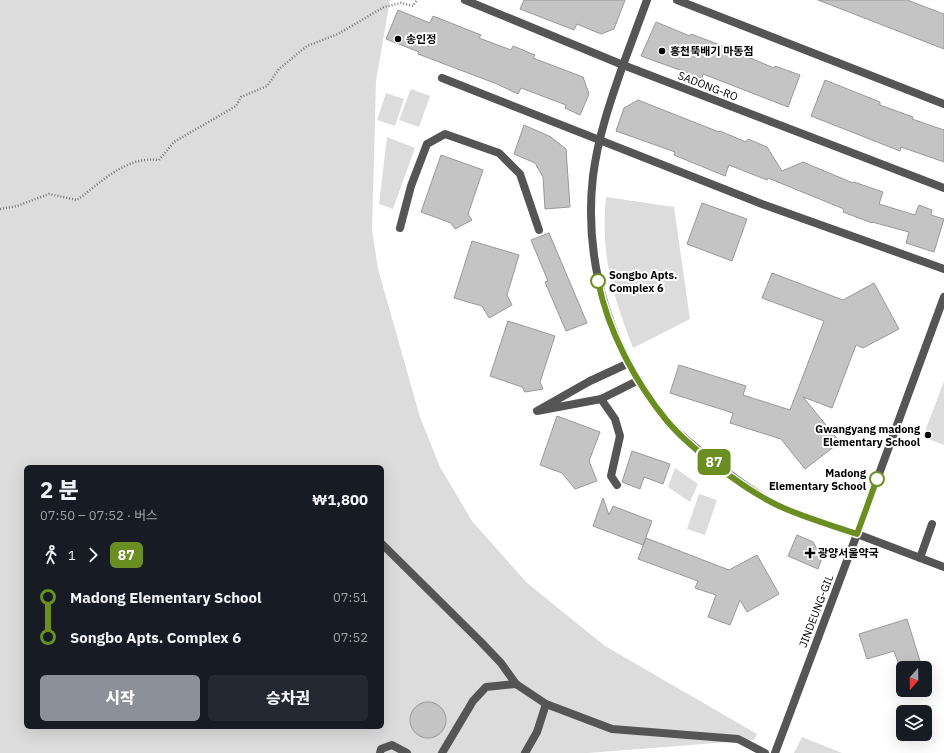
<!DOCTYPE html>
<html lang="ko">
<meta charset="utf-8">
<style>
body{margin:0;font-family:"IBM Plex Sans","Noto Sans KR",sans-serif;background:#242831;color:#f1f3f6;height:100vh;display:flex;flex-direction:column;font-size:15px;white-space:nowrap}
*{box-sizing:border-box;margin:0}
p{font-size:13px;color:#9ea1a6}
.icon{flex:none;width:22px;height:22px;fill:none;stroke:currentColor;stroke-width:2;stroke-linecap:round;stroke-linejoin:round}
.map{position:relative;flex:1;overflow:hidden}
.drawer{position:absolute;left:24px;top:465px;width:360px;height:264px;display:flex;flex-direction:column;background:#171b24;border-radius:6px;box-shadow:0 4px 16px #0002}
.drawer>*{flex:none}
.badge{padding:0 8px;border-radius:6px;font-size:14px;line-height:26px}
.needle{width:26px;rotate:200deg}
.tools{position:absolute;left:896px;top:661px;display:grid;gap:8px}
.tools a{display:grid;place-items:center;width:36px;height:36px;border-radius:6px;background:#171b24;box-shadow:0 4px 16px #0002;font-size:20px}
.map>.badge{position:absolute;translate:-50% -50%;box-shadow:0 0 0 2px #fff}
.legs{display:flex;align-items:center;gap:6px;height:44px;padding:0 16px;font-size:13px}
.legs p{margin-inline-start:auto}
.summary{display:flex;align-items:center;justify-content:space-between;height:68px;padding:0 16px}
h1{font-size:22px;font-weight:800;line-height:30px}
.button{display:flex;gap:8px;margin-top:auto;padding:8px 16px}
.button a{flex:1;height:46px;border-radius:6px;background:#8c9099;color:#fff;font-size:16px;font-weight:800;line-height:46px;text-align:center}
.button a+a{background:#242831;color:#f1f3f6}
ul{padding:0 16px;list-style:none}
li{display:flex;align-items:center;gap:14px;height:40px;font-size:15px}
li i{display:grid;place-items:center;width:6px;height:100%;margin:0 5px;background:currentColor}
li i::after{content:'';width:10px;height:10px;margin:-5px;border:3px solid;border-radius:50%;background:#171b24}
li p{margin-inline-start:auto}
li:first-child i{background:linear-gradient(#0000 50%,currentColor 0)}
li:last-child i{background:linear-gradient(currentColor 50%,#0000 0)}
.map>svg:first-child{display:block}
</style>
<div class="map">
<svg width="944" height="753" viewBox="0 0 944 753">
<rect width="100%" height="100%" fill="#fff"/>
<g fill="#dcdcdc" fill-rule="evenodd">
<path d="M0,0h390l-14,81 -4,149 6,39 42,148 20,50 32,54 55,62 78,63 152,88 -3,6 -166,13h-588zM26,467h356v260h-356z"/>
<path d="M411,89l19,7 -11,31 -20,-7z"/>
<path d="M386,93l18,6 -9,27 -18,-6z"/>
<path d="M387,137l28,11 -22,61 -14,-5z"/>
<path d="M606,197l68,10 16,112 -57,29c-20,-52 -33,-95 -27,-151z"/>
<path d="M944,381v64l-21,-8z"/>
<path d="M675,468l23,16 -8,18 -22,-15z"/>
<path d="M699,494l18,6 -12,35 -18,-6z"/>
<path d="M802,737l40,16h-48z"/>
</g>
<g fill="#c4c4c4" stroke="#999">
<path d="M524,0h101l-11,29 -13,5 -24,-10 -3,6 -54,-21z"/>
<path d="M818,0h89l37,14v35z"/>
<path d="M398,10l32,13 3,-7 48,19 -2,3 32,12 2,-4 22,9 -2,3 50,19 6,17 -9,21 -15,-7 1,-3 -45,-17 -3,6 -21,-10 -79,-30 1,-2 -33,-13z"/>
<path d="M656,22l34,14 1,-2 24,9 59,25 1,-2 25,9 -12,32 -85,-33 -1,4 -61,-22z"/>
<path d="M825,80l55,22v3l33,12 -1,2 32,11v32l-43,-15 -1,4 -89,-35z"/>
<path d="M638,100l81,32 1,-1 26,11 2,-3 19,8 15,24 21,-9 50,21 1,-1 29,10 -4,12 36,11 4,-10 13,5 -1,5 13,4 -10,33 -28,-9 3,-11 -37,-10v1l-29,-11 1,-3 -76,-31 -1,2 -38,-15 -4,11 -51,-21 1,-3 -59,-21 8,-23z"/>
<path d="M524,125l27,12 15,12 4,58 -25,2 -2,-32 -8,-14 -21,-9z"/>
<path d="M441,155l42,15 -15,44 4,6 -17,9 -4,-6 -30,-11z"/>
<path d="M702,203l45,16 -15,42 -45,-17z"/>
<path d="M549,233l38,90 -21,8 -21,-49 3,-1 -17,-41z"/>
<path d="M472,241l47,14 -12,40 5,10 -23,13 -7,-12 -28,-8z"/>
<path d="M772,273l71,27 31,-17 25,46 -36,19 -7,-3 -24,63 -29,-11 37,45 -35,27 -24,-30 -51,-16 3,-10 -63,-20 9,-28 67,21 -3,9 47,15 34,-89 -62,-23z"/>
<path d="M508,321l47,15 -15,46 3,7 -18,3 -3,-5 -32,-11z"/>
<path d="M557,416l43,16 -11,29 8,20 -22,8 -13,-16 -22,-8z"/>
<path d="M632,451l38,13 -7,20 -19,-7 -4,12 -18,-7z"/>
<path d="M603,498l6,17 4,-9 39,15 -9,24 -50,-19z"/>
<path d="M797,535l16,7 9,16 -4,11 -30,-13z"/>
<path d="M646,538l83,32 28,-15 22,39 -32,18 -7,-12 -10,25 -22,-8 8,-22 -21,-7 3,-7 -60,-22z"/>
<path d="M907,619l13,42 -20,7 -6,-17 -27,8 -8,-25z"/>
<circle cx="428" cy="720" r="18"/>
</g>
<g fill="none" stroke-linecap="round" stroke-linejoin="round">
<path stroke="#777" stroke-width="2.5" stroke-dasharray="1 2" stroke-linecap="butt" d="M0,209l17,-3 32,-12 28,6c25,-18 48,-44 82,-40l15,-18 62,-36 5,-9 26,-11 12,-17 28,-23 31,-12 46,-27 17,-4 12,3 4,-6"/>
<g stroke="#555" stroke-width="8">
<path d="M677,0l267,104"/>
<path d="M623,65l24,-65"/>
<path d="M442,78l320,126 182,65"/>
<path d="M400,228l11,-42 16,-42 18,-10 54,19 21,21 19,56"/>
<path d="M629,363l-39,18 -53,30 64,-12 38,-19"/>
<path d="M601,399l14,20 5,17 -9,40 6,9"/>
<path d="M382,544l98,97 21,22 15,21 30,20"/>
<path d="M920,558l12,-34"/>
<path d="M380,753l1,-4 11,-4 15,8"/>
<path d="M442,753l31,-52 13,-14 30,-3"/>
<path d="M525,753l12,-21 9,-28 66,25 126,10 27,14"/>
<path d="M775,753l82,-219 87,33"/>
</g>
<g stroke="#555" stroke-width="8">
<path d="M465,0l158,65 321,123"/>
<path d="M623,65c-13,37 -25,72 -30,111 -10,87 18,178 74,245 15,17 35,32 53,46 17,13 37,28 57,38 25,12 54,20 80,29l87,-237"/>
</g>
</g>
<g fill="none" stroke-linecap="round" stroke-linejoin="round">
<g stroke="#fff" stroke-width="9">
<path id="line-1" d="M598,281c10,50 37,101 69,140 24,28 77,68 110,84 25,12 54,20 80,29l20,-55"/>
</g>
<use href="#line-1" stroke="#6b8e23" stroke-width="6"/>
</g>
<g fill="#000" stroke="#fff" stroke-width="1.5">
<circle cx="398" cy="39" r="4"/>
<circle cx="662" cy="51" r="4"/>
<circle cx="928" cy="435" r="4"/>
<path d="M808 547h4v4h4v4h-4v4h-4v-4h-4v-4h4z"/>
</g>
<g fill="#fff" stroke="#6b8e23" stroke-width="2">
<circle cx="598" cy="281" r="7"/>
<circle cx="877" cy="479" r="7"/>
</g>
<g text-anchor="middle" stroke-width="4" stroke-linejoin="round" paint-order="stroke">
<g font-size="11" font-weight="bold" fill="#000" stroke="#fff" text-anchor="start">
<text x="406" y="43">송인정</text>
<text x="670" y="55">홍천뚝배기 마동점</text>
<text x="920" y="433" text-anchor="end">Gwangyang madong<tspan x="920" dy="13">Elementary School</tspan></text>
<text x="818" y="557">광양서울약국</text>
</g>
<g font-size="11" fill="#000" stroke="#fff">
<text transform="translate(708 86) rotate(21)" y="4">SADONG-RO</text>
<text transform="translate(816 611) rotate(-69)" y="4">JINDEUNG-GIL</text>
</g>
<g font-size="11" font-weight="bold" fill="#000" stroke="#fff" text-anchor="start">
<text x="609" y="279">Songbo Apts.<tspan x="609" dy="13">Complex 6</tspan></text>
<text x="866" y="477" text-anchor="end">Madong<tspan x="866" dy="13">Elementary School</tspan></text>
</g>
</g>
</svg>
<div class="tools">
<a><svg class="needle" viewBox="-14 -14 28 28"><path d="M0-13l5 13h-10z" fill="#e53935"/><path d="M0 13l5-13h-10z" fill="#9ea1a6"/></svg></a>
<a><svg class="icon" aria-label="layers" viewBox="0 0 24 24"><path d="M12 4l9 5-9 5-9-5zM3 14l9 5 9-5"/></svg></a>
</div>
<b class="badge" style="left:714px;top:462px;background:#6b8e23;color:#fff">87</b>
<section class="drawer">
<div class="summary"><div><h1>2 분</h1><p>07:50 – 07:52 · 버스</p></div><b>₩1,800</b></div>
<div class="legs"><svg class="icon" aria-label="walk" viewBox="0 0 24 24"><circle cx="13" cy="4" r="2"/><path d="M13 8l-2 6 4 7M11 14l-3 7M7 12l3-4h3l4 4"/></svg>1<svg class="icon" aria-label="forward" viewBox="0 0 24 24"><path d="M9 5l7 7-7 7"/></svg><b class="badge" style="background:#6b8e23;color:#fff">87</b></div>
<ul>
<li><i style="color:#6b8e23"></i><b>Madong Elementary School</b><p>07:51</p></li>
<li><i style="color:#6b8e23"></i><b>Songbo Apts. Complex 6</b><p>07:52</p></li>
</ul>
<div class="button"><a>시작</a><a>승차권</a></div>
</section>
</div>
